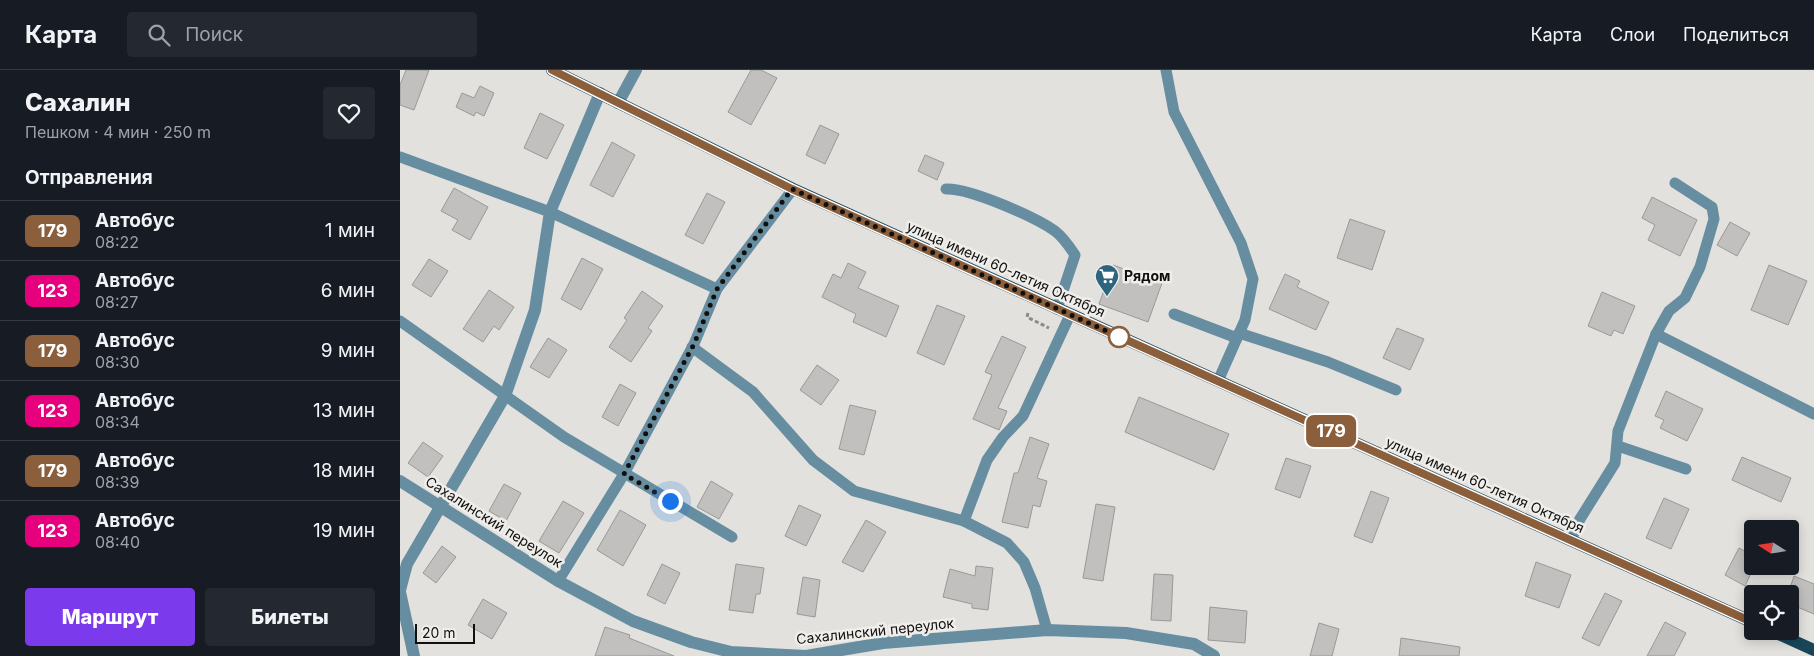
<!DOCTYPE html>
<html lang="ru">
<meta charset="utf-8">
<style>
body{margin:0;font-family:Inter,sans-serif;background:#242831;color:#f1f3f6;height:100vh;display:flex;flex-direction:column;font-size:19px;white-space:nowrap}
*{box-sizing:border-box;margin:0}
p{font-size:16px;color:#9ea1a6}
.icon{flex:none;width:28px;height:28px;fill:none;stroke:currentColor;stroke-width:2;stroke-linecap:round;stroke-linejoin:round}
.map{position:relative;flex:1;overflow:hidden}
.panel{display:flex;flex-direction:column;background:#171b24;width:400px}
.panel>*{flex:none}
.badge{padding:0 10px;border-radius:8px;font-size:18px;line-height:32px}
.needle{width:32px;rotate:282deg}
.tools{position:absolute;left:1344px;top:450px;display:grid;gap:10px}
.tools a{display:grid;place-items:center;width:55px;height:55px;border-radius:5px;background:#171b24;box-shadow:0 2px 12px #0003;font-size:25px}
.scale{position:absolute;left:15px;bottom:12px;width:60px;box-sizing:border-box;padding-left:5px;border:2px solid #10100f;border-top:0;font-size:14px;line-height:18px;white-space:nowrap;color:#10100f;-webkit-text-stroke:4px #efeeeb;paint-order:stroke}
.you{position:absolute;width:25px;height:25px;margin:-12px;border:4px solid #fff;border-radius:50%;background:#1a73e8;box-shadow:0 0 0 8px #1a73e833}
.map>.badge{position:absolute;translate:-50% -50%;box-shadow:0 0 0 2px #fff}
h2{padding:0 25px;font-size:19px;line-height:45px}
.round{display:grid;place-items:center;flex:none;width:52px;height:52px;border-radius:5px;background:#242831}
.overview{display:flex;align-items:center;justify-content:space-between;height:85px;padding:0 25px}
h1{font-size:24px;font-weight:800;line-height:38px}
.action{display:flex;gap:10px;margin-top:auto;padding:10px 25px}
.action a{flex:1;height:58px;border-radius:5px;background:#7c3aed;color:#fff;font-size:20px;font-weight:800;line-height:58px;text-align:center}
.action a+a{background:#242831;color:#f1f3f6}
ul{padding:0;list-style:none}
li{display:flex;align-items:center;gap:15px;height:60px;padding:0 25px;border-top:1px solid #363941}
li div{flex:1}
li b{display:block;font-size:19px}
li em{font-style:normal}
li .badge{min-width:55px;font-weight:700;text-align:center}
header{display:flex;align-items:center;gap:30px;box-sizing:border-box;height:70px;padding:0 25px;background:#171b24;border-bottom:1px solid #363941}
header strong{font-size:24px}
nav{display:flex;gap:28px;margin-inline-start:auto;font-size:18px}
.search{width:350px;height:45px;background:#242831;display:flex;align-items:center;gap:12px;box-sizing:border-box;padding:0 18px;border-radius:5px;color:#9ea1a6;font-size:19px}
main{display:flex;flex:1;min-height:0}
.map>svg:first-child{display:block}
</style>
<header>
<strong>Карта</strong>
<div class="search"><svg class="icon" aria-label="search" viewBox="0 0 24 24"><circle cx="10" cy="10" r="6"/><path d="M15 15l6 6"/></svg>Поиск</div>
<nav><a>Карта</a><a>Слои</a><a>Поделиться</a></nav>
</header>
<main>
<section class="panel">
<div class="overview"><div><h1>Сахалин</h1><p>Пешком · 4 мин · 250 m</p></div><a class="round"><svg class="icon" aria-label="heart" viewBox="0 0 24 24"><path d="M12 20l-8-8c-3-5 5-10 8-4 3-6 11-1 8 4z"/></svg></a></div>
<h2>Отправления</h2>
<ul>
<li><span class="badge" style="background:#8b5e3c;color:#fff">179</span><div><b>Автобус</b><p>08:22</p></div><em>1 мин</em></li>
<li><span class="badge" style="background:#e6007e;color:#fff">123</span><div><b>Автобус</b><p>08:27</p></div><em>6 мин</em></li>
<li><span class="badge" style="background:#8b5e3c;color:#fff">179</span><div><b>Автобус</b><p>08:30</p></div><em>9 мин</em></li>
<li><span class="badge" style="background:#e6007e;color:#fff">123</span><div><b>Автобус</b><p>08:34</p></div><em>13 мин</em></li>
<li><span class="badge" style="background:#8b5e3c;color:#fff">179</span><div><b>Автобус</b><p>08:39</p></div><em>18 мин</em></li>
<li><span class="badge" style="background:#e6007e;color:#fff">123</span><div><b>Автобус</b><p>08:40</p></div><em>19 мин</em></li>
</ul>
<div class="action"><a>Маршрут</a><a>Билеты</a></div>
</section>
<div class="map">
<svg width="1414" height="586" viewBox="0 0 1414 586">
<rect width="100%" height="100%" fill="#e2e1de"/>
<g fill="#c1c0be" stroke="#9a9997">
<path d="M6,0h23l-15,40 -14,-5v-20z"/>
<path d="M351,0h10l16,8 -26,47 -23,-13z"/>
<path d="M80,16l14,7 -10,23 -8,-4 -2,4 -18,-9 6,-14 12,5z"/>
<path d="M140,43l24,12 -17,34 -23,-11z"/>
<path d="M420,55l19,9 -14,30 -19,-9z"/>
<path d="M212,72l23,13 -22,42 -23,-12z"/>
<path d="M525,85l19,8 -7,17 -19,-9z"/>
<path d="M54,118l34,19 -18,33 -18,-10 6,-10 -17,-9z"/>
<path d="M307,123l18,9 -22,42 -18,-9z"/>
<path d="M1252,127l45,23 -17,36 -32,-16 7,-15 -13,-7z"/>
<path d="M950,149l35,12 -13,39 -35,-12z"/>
<path d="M1330,152l20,11 -13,23 -20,-11z"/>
<path d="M182,188l21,11 -22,41 -20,-11z"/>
<path d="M29,189l19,12 -17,26 -19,-12z"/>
<path d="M448,193l18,9 -8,16 41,18 -13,31 -33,-15 3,-8 -34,-17 11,-23 8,4z"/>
<path d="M713,195l49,18 -14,39 -49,-18z"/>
<path d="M1369,195l38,16 -19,44 -37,-15z"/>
<path d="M885,204l15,7 -3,6 32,15 -13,28 -47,-21z"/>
<path d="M89,220l25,17 -15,23 -5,-4 -11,16 -20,-13z"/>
<path d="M242,221l21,15 -15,22 4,3 -21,31 -22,-15 18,-27 -3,-2z"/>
<path d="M1202,222l33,14 -12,28 -9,-4 -3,6 -23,-10z"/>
<path d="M537,235l28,11 -21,49 -27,-12z"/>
<path d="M997,258l27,11 -14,31 -27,-12z"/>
<path d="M602,266l24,11 -28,61 9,3 -8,19 -26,-11 19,-44 -7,-3z"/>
<path d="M148,268l19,12 -18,28 -19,-11z"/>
<path d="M417,295l22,15 -18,25 -21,-15z"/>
<path d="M220,314l16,9 -18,33 -16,-9z"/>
<path d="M1266,321l37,18 -16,32 -27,-13 4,-8 -9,-4z"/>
<path d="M739,327l90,37 -15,36 -89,-38z"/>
<path d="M450,335l26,6 -12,44 -25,-6z"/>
<path d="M630,367l19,7 -12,34 10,3 -7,26 -7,-2 -5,23 -26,-6 12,-49h4z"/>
<path d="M23,372l20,14 -15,21 -20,-14z"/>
<path d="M1342,387l49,21 -10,24 -49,-22z"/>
<path d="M886,388l25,8 -11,32 -25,-9z"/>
<path d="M311,411l22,13 -14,25 -22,-12z"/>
<path d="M104,414l17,9 -15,28 -17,-10z"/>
<path d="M971,421l18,7 -17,45 -18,-7z"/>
<path d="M1264,428l25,11 -18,40 -25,-11z"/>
<path d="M163,431l21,12 -25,40 -20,-12z"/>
<path d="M696,434l19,3 -12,74 -20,-3z"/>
<path d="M399,435l22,10 -15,31 -21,-10z"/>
<path d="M220,440l26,15 -23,41 -26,-16z"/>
<path d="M466,450l20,12 -23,40 -21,-10z"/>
<path d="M42,476l14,11 -20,26 -13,-10z"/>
<path d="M1339,478l13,7v16l-7,15 -20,-11z"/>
<path d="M1136,492l35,13 -12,33 -34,-12z"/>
<path d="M262,494l18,9 -15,31 -18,-9z"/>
<path d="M336,494l28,4 -4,26h-4l-3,19 -24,-3z"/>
<path d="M576,496l17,2 -5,42 -16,-2v-4l-29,-7 7,-28 25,7z"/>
<path d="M754,504l19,1 -2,46 -20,-1z"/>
<path d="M1394,506l20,8v30l-24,-10v-16z"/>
<path d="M403,507l17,3 -5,37 -18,-3z"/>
<path d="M1205,523l17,8 -23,45 -17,-8z"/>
<path d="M83,529l24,14 -15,26 -24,-14z"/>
<path d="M810,537l37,4 -2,32 -37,-3z"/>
<path d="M1265,552l21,11 -12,23h-27z"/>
<path d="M919,553l20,6 -7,27h-22z"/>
<path d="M205,557l25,8 -1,3 45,18h-79z"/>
<path d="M1001,568l59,9 -1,9h-60z"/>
</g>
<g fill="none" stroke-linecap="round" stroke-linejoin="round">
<path stroke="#8b8a88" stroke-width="3" stroke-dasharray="4 2.5" stroke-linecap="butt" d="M628,243l-1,4 22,11"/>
<g stroke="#678da1" stroke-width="11">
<path d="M766,0l8,42 67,131 12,36 -8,41 -27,61"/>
<path d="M0,87l150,55 167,77"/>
<path d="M546,119c24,-1 89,28 109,42 9,7 14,15 20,24l-18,54"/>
<path d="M774,244l63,24"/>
<path d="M0,251l164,116 168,100"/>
<path d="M839,263l89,29 68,28"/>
<path d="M1256,264l13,-23 16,-13 15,-31 14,-48 -2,-12 -37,-24"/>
<path d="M292,277l61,45 60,68 41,31 110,30 43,22 17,19 11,26 12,42"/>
<path d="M1218,376l68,23"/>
<path d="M564,451l23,-61 16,-23 20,-21 47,-101"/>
<path d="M1171,470l9,-21 35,-56 3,-32 38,-97 158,80"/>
<path d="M158,511l66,-107 70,-130 23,-55 76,-100"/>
</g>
<g stroke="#678da1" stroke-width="12">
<path d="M218,33l18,-33"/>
<path d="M0,411l158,100 75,40 58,21 40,10 75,4 77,-13 164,-13 79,3 68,11 20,12"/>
<path d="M0,520l7,-26 98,-168 30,-86 15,-98 50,-119"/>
<path d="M0,522l14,64"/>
</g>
<g stroke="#194559" stroke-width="12">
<path d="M152,0l241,119 959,433"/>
<path d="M1372,561l42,19"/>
</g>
</g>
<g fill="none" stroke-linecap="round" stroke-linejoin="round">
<g stroke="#fff" stroke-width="11">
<path id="line" d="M152,0l240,119 960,433"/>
</g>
<use href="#line" stroke="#8b5e3c" stroke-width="8"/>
<path stroke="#10100f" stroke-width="5" stroke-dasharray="0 9" d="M270,431l-46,-27 70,-130 23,-55 75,-100 330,149 -3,-1"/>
</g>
<defs>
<g id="supermarket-pin" transform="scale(1.25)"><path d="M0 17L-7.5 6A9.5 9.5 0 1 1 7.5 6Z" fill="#2d657f" stroke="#efeeeb"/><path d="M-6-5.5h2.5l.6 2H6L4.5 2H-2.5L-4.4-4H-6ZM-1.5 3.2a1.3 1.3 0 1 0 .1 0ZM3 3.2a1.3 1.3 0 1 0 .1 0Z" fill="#fff"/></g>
</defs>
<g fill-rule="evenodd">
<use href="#supermarket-pin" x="707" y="206"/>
</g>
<circle fill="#fff" stroke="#8b5e3c" stroke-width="2.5" cx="719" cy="267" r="10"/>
<g text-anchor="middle" stroke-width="5" stroke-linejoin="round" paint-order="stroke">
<g font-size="14" fill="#10100f" stroke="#efeeeb">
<text transform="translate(606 199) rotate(24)" y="5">улица имени 60-летия Октября</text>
<text transform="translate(1085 415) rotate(24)" y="5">улица имени 60-летия Октября</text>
<text transform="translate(94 452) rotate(32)" y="5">Сахалинский переулок</text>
<text transform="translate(475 561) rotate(-6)" y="5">Сахалинский переулок</text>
</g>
<g font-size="14" font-weight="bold" fill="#10100f" stroke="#efeeeb" text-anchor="start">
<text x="724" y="211">Рядом</text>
</g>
</g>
</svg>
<div class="tools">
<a><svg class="needle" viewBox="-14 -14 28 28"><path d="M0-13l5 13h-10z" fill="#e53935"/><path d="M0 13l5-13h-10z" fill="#9ea1a6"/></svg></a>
<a><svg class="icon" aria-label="locate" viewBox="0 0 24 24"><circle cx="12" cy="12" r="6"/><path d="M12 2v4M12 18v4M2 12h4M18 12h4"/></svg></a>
</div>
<div class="scale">20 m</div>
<div class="you" style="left:270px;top:431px"></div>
<b class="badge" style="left:931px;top:361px;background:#8b5e3c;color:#fff">179</b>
</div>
</main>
